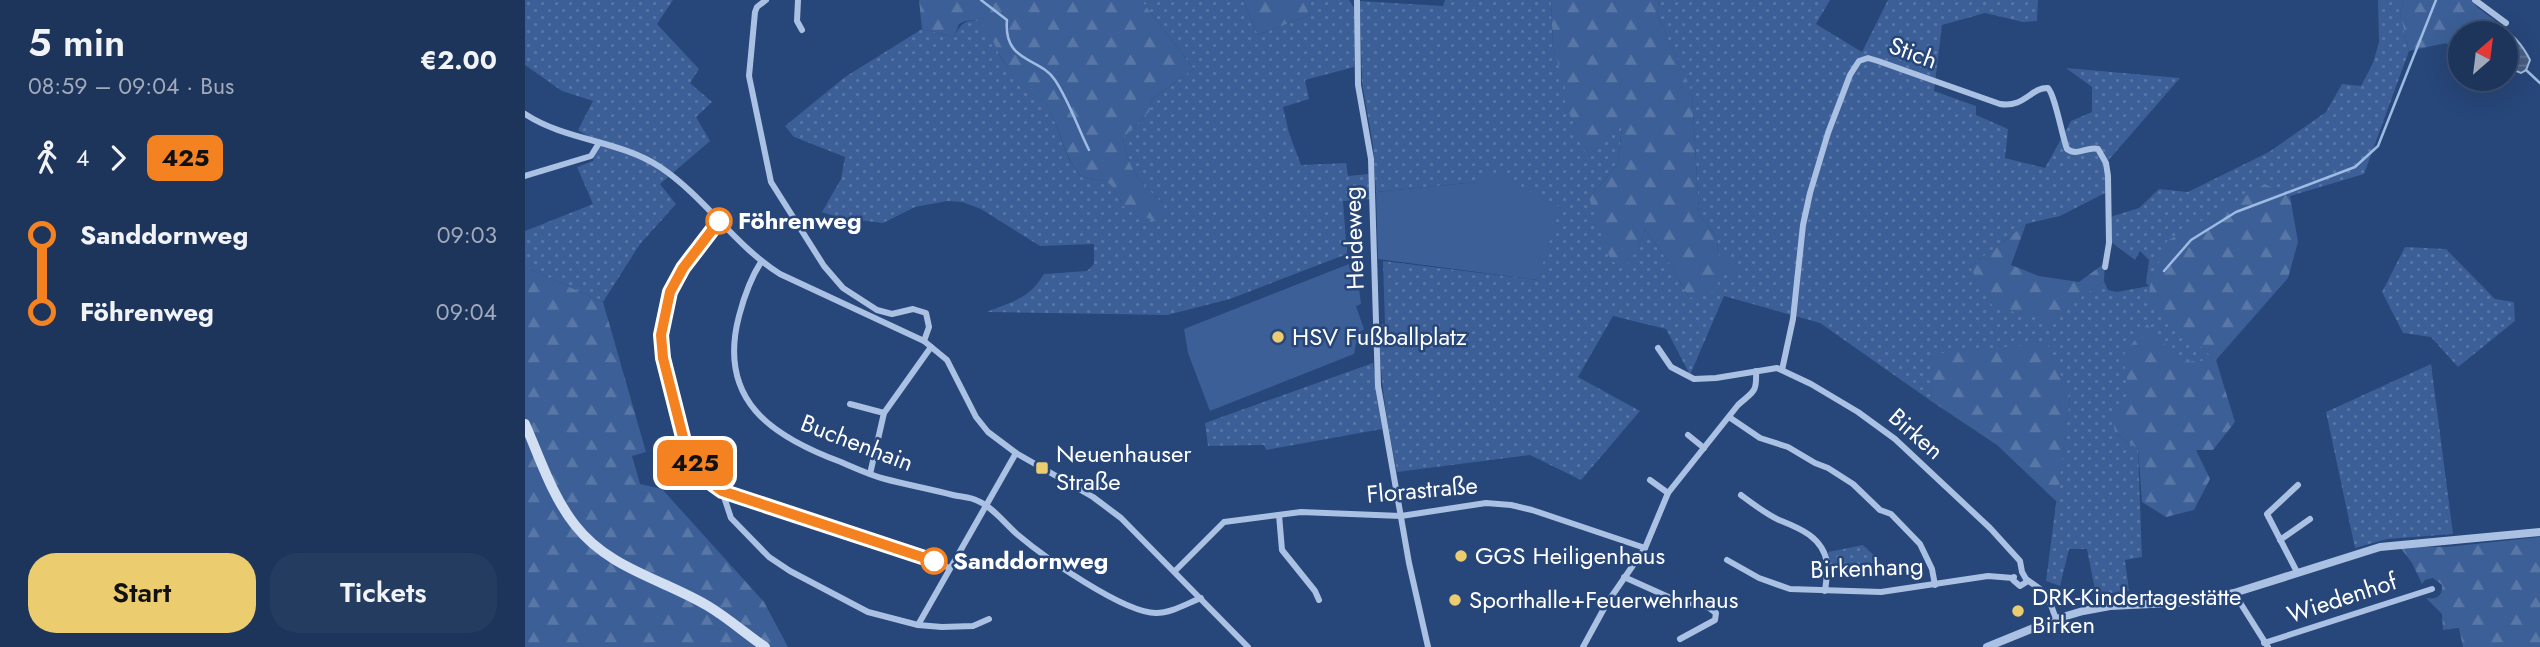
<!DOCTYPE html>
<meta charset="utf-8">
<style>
body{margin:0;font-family:Jost,sans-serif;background:#253c61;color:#f1f3f6;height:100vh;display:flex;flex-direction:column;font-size:26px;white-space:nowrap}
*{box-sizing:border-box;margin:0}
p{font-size:23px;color:#a0aabb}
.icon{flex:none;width:38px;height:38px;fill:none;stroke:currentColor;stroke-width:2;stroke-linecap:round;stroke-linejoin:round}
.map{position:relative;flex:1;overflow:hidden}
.sheet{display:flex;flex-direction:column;background:#1d345b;width:525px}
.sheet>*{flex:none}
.badge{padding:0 14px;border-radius:10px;font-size:24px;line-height:46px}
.needle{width:46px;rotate:28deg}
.buttons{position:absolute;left:1923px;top:21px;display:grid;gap:14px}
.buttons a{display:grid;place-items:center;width:70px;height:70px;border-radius:50%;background:#1d345b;box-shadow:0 7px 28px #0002,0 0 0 2px #3b4f71;font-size:35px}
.map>.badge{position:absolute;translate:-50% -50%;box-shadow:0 0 0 4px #fff}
.legs{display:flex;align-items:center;gap:10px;height:77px;padding:0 28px;font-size:23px}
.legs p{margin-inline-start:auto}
.head{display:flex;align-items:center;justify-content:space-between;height:119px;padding:0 28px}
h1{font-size:38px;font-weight:600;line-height:52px}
.primary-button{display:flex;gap:14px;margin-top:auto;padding:14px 28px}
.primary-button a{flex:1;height:80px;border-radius:28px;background:#ebcd70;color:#111;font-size:28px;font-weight:600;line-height:80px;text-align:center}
.primary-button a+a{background:#253c61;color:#f1f3f6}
ul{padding:0 28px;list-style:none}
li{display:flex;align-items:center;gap:24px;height:77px;font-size:26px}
li i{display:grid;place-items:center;width:10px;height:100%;margin:0 9px;background:currentColor}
li i::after{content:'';width:18px;height:18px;margin:-9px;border:5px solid;border-radius:50%;background:#1d345b}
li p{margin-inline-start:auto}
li:first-child i{background:linear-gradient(#0000 50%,currentColor 0)}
li:last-child i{background:linear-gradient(currentColor 50%,#0000 0)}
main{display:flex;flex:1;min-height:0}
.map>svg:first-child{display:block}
</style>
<main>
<section class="sheet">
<div class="head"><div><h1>5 min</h1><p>08:59 – 09:04 · Bus</p></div><b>€2.00</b></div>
<div class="legs"><svg class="icon" aria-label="walk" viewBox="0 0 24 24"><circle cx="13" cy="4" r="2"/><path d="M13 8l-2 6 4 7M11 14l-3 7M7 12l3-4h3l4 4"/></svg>4<svg class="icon" aria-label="forward" viewBox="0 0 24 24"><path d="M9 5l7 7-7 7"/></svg><b class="badge" style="background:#f58220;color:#111">425</b></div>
<ul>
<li><i style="color:#f58220"></i><b>Sanddornweg</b><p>09:03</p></li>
<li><i style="color:#f58220"></i><b>Föhrenweg</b><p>09:04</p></li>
</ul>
<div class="primary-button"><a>Start</a><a>Tickets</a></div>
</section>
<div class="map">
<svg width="2015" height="647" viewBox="0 0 2015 647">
<defs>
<pattern id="green-dots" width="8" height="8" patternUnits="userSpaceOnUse" patternTransform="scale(1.75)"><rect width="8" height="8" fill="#3b5f96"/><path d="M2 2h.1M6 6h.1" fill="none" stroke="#5877a6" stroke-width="1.8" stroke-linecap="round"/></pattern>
<pattern id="forest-firs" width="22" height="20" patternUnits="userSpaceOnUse" patternTransform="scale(1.75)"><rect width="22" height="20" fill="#3b5f96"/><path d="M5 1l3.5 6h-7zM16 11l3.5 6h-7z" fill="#5877a6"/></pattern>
<pattern id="water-rules" width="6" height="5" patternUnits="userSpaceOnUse" patternTransform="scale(1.75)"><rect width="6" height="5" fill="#465e83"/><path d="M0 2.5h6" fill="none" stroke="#627696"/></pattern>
</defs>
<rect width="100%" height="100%" fill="#274679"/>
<g fill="url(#green-dots)">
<path d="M0,0h148l-16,24 42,45 -9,14 22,19 -16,15 14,24 -50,43 16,20 -36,40 -37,58 -78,-35v-36l68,-27 -16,-37 16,-6 6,-18 -21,-13 15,-29 -31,-10 -37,-26z"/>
<path d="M616,0h102l15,35 52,-20 -8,-15h47l6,9 -1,58 -49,13 4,19 -26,8 6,26 12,32 45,-2 2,13 21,-2 1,25 -27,2 4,53 -117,45 -63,16 -180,-3c26,-11 41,-12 57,-38l43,-3 7,-7v-20l-54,2 -59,-37 -19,-7 -15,-1 -32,6 -32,16 -43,-5 -18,-6 19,-33 4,-22 -51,-20 -9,-11 60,-49 77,-48 32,8c8,-19 22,-23 36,-5 6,7 6,20 13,29 12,15 31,25 42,42 15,22 17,52 35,72 26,11 30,-3 43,31l40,-3c-21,-17 -37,-38 -40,-65l26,-26 4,-14 41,-29z"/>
<path d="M920,0h106l2,48 13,36 -1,19 23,53 34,-31 -4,39 -29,34 50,49 6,-18 25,35 19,34 25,-27 4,-17 -1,-17 -18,-22 -7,-122 -35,-79 2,-14h171l-14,24 46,28 26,-52h150l-1,21 -14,1 -38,-9 -43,12 -8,66 42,15v9l32,14 -3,29 40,10 26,-47 21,-9v-25l-26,-19 114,10 -74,85 1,29 -47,24 -34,8 -56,43 78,53 56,-39 4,9 9,2 32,-6 -3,-3 3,-23 -9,-9 -5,9 -24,-18 -1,-23 3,-3 26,-8 20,-19 29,3 81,-40 57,-40 16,-28 19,2 12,-23 6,-21 -1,-42h26l-4,14 9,37 -45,123 -74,22 -25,-12 -49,177 -35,2 -49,39 -17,31 23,16 4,108 -17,3 4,31 -33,4 -9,-46h-18l-9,37 -14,-5 24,-185 -137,-42 -2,47 -111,-78 -96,-27 -34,79 -24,-46 -53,-13 -35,61 62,34 -59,69 -51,-25 -133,17c-10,-49 -18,-96 -18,-147l6,-1 -2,-63 155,19 -61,-98 -101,10 -3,-47 -11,-62 -2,-82 83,5z"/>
<path d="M1880,247l41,2 49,50 19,3 1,19 -57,46 -27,-30 -28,-4 -21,-41z"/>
<path d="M848,363l9,66 -116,21 -2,-5 -56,1 -3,-23z"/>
<path d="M1906,364l22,170 -66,5 -32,9 -29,-136z"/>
<path d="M1338,545l16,15 -18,7 -32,-2 -1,-13z"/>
</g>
<g fill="url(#forest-firs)">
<path d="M394,0h222l53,69 -41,29 -4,14 -26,26c3,27 19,48 40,65l-2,14 -5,5 -33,-16c-13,-32 -17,-21 -43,-31 -18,-21 -20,-51 -36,-73 -11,-16 -31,-26 -42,-43 -10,-15 -15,-50 -43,-35l-5,13 -32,-8z"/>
<path d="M718,0h59l8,15 -52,20z"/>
<path d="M1026,0h108l-2,14 35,78 7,123 18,22 1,17 17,15 -2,8 -19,-6 6,18 -31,9 -19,-34 -25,-35 -6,18 -13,20 -15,-6 -22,-63 29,-34 4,-38 -35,31 -22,-54v-19l-12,-36z"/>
<path d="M1879,0h68l5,7 21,16 -5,10h-32l-1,22 -14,-12 -37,8 -9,-37z"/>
<path d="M1740,184l25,12 8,46 -10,36 -72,82 19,62 -22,28h-17l14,29 -16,31 -28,7 -24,-15 -4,-53 -23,-16 -3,-22 19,-9 -8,-46 24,-32 34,38 34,-2 -66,-60 1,-14 17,-45z"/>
<path d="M1501,224l-15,41 28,11 40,6 26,-19 -1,18 -55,39 -56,-13 -23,-40z"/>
<path d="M0,267l78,35 43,150 -14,4 8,28 22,5 102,113 24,45h-263z"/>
<path d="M1522,343l23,53 -13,106 -60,-57 -66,-44 1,-47z"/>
<path d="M2015,537v110h-77l-4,-19 -16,2 -1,-16 -16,-16c10,2 17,-2 16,-13l-9,-7 -8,2 -3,4 -10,-21 -12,-16h46z"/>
</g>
<g fill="#3b5f96">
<path d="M964,170l71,37 -22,73 -160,-21 -2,-67 101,-10z"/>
<path d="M824,264l10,24 2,16 -5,2 8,23 -6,4 -4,21 -144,57 -22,-58 -4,-24z"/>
</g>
<path fill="url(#water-rules)" stroke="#9ebbe3" stroke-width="2" d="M1975,28c14,6 23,18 30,32l-4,10 -5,3 -15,-6v-34h-9z"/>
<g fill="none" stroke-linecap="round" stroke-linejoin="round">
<g stroke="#9ebbe3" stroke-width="2.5">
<path d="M456,0l26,20c-4,43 33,37 48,60 14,21 23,48 34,70"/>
<path d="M2001,70l14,13"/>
<path d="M1639,271l27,-31 45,-28 119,-45 23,-21 58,-146"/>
</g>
<g stroke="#aac1e3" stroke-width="6">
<path d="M241,0l-9,7 -2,5 -6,64 22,106 53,84 19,22 34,22 15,4 21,-5 13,4 3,14 -5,14"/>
<path d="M273,0l-1,21 5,9"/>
<path d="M832,0l1,85 13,74 7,227 31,177 19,84"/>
<path d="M1950,0l31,23"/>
<path d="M0,114c41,27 94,26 135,53 45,30 74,78 120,107l144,67 23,19 29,57 12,15 28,21 77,44 28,21 127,129"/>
<path d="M0,176l66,-20 8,-13"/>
<path d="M194,221l-36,47 -13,24 -9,43 2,23 22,87 19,33 18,13 78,24 150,53"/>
<path d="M236,262c-11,17 -17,35 -22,54 -22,84 32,120 102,146 14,6 29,13 44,17 23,6 45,10 68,16 8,2 18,2 25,6 15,6 28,24 40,34 26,22 106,78 138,78 15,0 30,-9 45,-15"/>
<path d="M1133,348l13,19 23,12 22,-1 61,-10 34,16 47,28 37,27 95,89 30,33 2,11 4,7 21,15 9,25"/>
<path d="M1257,370l11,-51 10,-94 7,-32 18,-60 22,-58 9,-14 9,-3 10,3 122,43c25,4 31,-17 48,-16 7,7 14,48 19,61 11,8 20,-3 31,0l8,14 2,13 1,67 -4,24"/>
<path d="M325,404l34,9"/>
<path d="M1204,417l31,21 28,9 27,16 13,5 25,16 27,26 11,4 29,30 12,25 3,16"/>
<path d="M1163,435l16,13"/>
<path d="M345,474l14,-61 47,-66"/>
<path d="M1125,480l18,13"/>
<path d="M197,491l9,27 38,39 21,14 78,41 50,13 24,2 31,-1 16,-7"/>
<path d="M1216,495c12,9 25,19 38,25 20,8 44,17 48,43 1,8 -1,19 -2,28"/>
<path d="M754,515l3,35 33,41 4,9"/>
<path d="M1755,540l30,-21"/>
<path d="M1202,560l32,18 31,11 91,3 107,-16 25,2"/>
<path d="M650,571l49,-49 77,-10 100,4 85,-13 25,2 21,5 113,38"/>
<path d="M1772,572l-30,-58 31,-29"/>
<path d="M1099,577l49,22 35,8 8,6 -1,7 -35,19"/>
<path d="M1489,577l-1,3 7,6 8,-5"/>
<path d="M1709,593l34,54"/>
<path d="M393,625l98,-172"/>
<path d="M1739,643l168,-54"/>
<path d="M1058,647l24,-44 38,-55 23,-55 70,-88c15,-14 19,-11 18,-34"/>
</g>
<path stroke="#aac1e3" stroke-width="8" d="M1462,647l69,-28 27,-8 27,-5 81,-4 43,-9 146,-46 160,-15"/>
<path stroke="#d2dff3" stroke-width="10" d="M0,424c15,34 27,72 50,101 34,44 88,54 133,81 20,12 38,28 57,41"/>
</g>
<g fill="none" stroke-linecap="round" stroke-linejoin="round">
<g stroke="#fff" stroke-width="16">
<path id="line-1" d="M194,221l-36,47 -13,24 -9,43 2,23 22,87 19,33 18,13 212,70"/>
</g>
<use href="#line-1" stroke="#f58220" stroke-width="10"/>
</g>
<g fill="#fff" stroke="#f58220" stroke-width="3.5">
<circle cx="194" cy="221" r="12"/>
<circle cx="409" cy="561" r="12"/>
</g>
<g fill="#ebcd70" stroke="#274679" stroke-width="2.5">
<circle cx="753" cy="337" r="7"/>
<rect x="510" y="461" width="14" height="14" rx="3.5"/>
<circle cx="936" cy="556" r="7"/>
<circle cx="930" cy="600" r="7"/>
<circle cx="1493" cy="611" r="7"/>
</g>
<g text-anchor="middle" stroke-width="5" stroke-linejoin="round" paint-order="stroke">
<g font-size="24" fill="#fff" stroke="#274679">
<text transform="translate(1388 53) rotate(20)" y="8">Stich</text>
<text transform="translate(829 238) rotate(-92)" y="8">Heideweg</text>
<text transform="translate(1391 434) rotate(41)" y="8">Birken</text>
<text transform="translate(332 443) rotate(21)" y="8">Buchenhain</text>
<text transform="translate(897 490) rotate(-5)" y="8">Florastraße</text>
<text transform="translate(1342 568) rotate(-2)" y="8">Birkenhang</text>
<text transform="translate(1817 598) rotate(-18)" y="8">Wiedenhof</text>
</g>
<g font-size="24" font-weight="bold" fill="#fff" stroke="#274679" text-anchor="start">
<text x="213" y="229">Föhrenweg</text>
<text x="428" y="569">Sanddornweg</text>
</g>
<g font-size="24" fill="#fff" stroke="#274679" text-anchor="start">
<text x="767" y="345">HSV Fußballplatz</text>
<text x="531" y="462">Neuenhauser<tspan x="531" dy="28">Straße</tspan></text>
<text x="950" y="564">GGS Heiligenhaus</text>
<text x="1507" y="605">DRK-Kindertagestätte<tspan x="1507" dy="28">Birken</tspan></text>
<text x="944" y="608">Sporthalle+Feuerwehrhaus</text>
</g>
</g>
</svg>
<div class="buttons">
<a><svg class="needle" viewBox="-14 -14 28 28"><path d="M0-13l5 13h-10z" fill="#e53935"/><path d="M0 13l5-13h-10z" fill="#a0aabb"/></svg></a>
</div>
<b class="badge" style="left:170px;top:463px;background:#f58220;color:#111">425</b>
</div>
</main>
